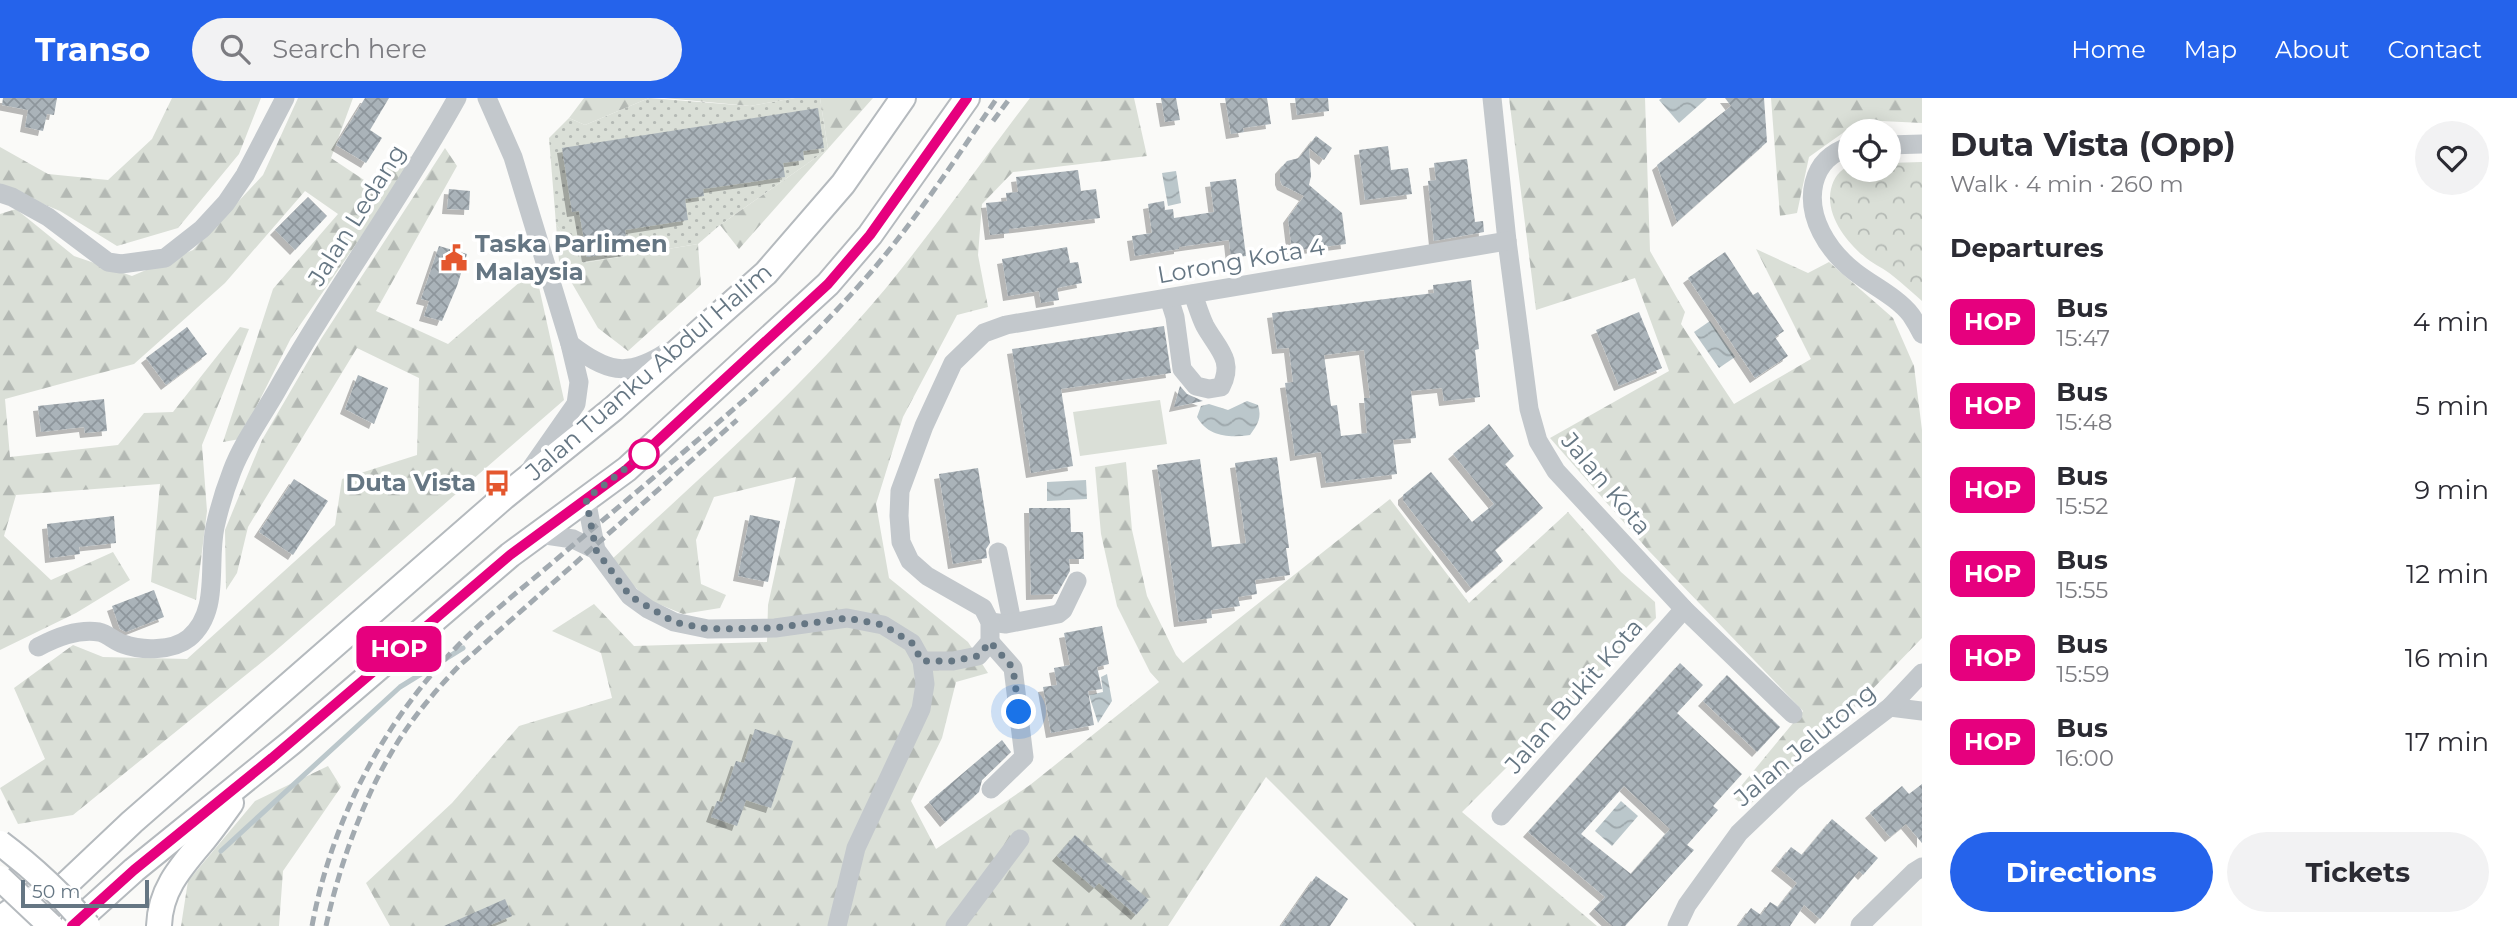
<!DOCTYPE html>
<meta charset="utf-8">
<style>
body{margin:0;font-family:Montserrat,sans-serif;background:#f2f2f3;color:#2b2b33;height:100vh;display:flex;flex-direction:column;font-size:26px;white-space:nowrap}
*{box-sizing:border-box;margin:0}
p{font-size:23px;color:#7c7c81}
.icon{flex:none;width:38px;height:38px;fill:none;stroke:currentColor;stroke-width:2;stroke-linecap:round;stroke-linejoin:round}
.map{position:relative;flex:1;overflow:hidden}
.details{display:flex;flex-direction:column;background:#fff;width:595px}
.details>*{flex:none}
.badge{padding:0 14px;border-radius:10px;font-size:24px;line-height:46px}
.tools{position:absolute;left:1838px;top:21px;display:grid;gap:14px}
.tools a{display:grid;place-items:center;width:63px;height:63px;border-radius:50%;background:#fff;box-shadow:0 4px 18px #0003;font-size:35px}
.scale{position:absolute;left:21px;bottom:18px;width:128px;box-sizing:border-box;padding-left:7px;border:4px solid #657683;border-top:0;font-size:19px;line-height:24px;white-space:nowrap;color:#657683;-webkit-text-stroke:5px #fff;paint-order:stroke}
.you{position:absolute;width:35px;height:35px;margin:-18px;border:5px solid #fff;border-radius:50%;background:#1a73e8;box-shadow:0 0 0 10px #1a73e833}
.map>.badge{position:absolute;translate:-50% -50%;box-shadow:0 0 0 4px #fff}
h2{padding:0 28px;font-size:26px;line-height:63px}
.round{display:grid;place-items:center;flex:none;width:74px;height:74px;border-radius:37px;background:#f2f2f3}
.overview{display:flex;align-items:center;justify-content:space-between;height:119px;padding:0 28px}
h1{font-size:33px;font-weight:700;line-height:52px}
.button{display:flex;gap:14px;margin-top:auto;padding:14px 28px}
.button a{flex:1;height:80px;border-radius:42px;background:#2563eb;color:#fff;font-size:28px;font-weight:700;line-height:80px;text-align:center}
.button a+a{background:#f2f2f3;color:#2b2b33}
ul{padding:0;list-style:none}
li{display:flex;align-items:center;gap:21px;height:84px;padding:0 28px}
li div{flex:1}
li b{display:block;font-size:26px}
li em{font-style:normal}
li .badge{min-width:77px;font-weight:700;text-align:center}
header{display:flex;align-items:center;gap:42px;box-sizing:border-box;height:98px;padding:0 35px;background:#2563eb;color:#fff}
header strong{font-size:33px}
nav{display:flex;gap:38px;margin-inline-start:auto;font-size:24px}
.search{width:490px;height:63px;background:#f2f2f3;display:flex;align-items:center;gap:18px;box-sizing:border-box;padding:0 24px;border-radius:38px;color:#7c7c81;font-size:26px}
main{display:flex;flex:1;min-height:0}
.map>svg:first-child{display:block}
</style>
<header>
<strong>Transo</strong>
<div class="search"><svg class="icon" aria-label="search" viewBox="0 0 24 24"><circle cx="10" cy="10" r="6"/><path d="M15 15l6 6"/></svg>Search here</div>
<nav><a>Home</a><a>Map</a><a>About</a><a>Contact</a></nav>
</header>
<main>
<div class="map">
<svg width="1922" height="828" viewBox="0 0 1922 828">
<defs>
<pattern id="grass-dots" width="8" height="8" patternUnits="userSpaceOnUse" patternTransform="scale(1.75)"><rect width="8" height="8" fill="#dadfd7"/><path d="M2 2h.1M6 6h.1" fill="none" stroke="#b4b9b4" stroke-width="1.8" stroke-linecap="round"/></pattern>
<pattern id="forest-firs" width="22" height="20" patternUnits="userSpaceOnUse" patternTransform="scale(1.75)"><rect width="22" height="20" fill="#dadfd7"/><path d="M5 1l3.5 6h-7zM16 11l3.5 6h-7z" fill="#b4b9b4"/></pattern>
<pattern id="park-crowns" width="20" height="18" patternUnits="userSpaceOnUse" patternTransform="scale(1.75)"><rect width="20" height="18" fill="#dadfd7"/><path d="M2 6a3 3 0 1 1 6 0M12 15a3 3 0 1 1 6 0" fill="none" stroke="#b4b9b4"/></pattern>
<pattern id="water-waves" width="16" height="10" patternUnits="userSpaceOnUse" patternTransform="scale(1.75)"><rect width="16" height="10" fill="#bbc7cb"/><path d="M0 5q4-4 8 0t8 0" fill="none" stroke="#9ca6aa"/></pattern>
<pattern id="building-cross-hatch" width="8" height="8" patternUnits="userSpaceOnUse" patternTransform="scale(1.75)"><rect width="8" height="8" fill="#aab3b9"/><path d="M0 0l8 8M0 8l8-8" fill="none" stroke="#8e969c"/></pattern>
<filter id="shadow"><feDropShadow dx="-5" dy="5" stdDeviation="0" flood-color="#0004"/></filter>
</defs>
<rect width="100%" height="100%" fill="#fafaf8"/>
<path fill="url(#grass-dots)" d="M649,0l101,8 45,-8h25l8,51 -108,76 -22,19 -116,19 -26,-39 -7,-86 20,-20 16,7z"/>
<g fill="url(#forest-firs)">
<path d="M172,0h89l-22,56 -61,74 -61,18 -57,-35 -60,-25v-39l48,27 60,6 44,-41z"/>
<path d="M298,0h55l-22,60 39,26 31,-33 14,8 -124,179 -51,101 -17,3 50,-153 65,-75 -33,-23 -80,92 -91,81 -129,35 5,58 108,-12 26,-32 29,-1 67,-85 9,2 -47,116 5,66 -11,89 -45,-18 9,-98 -144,11 -12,41 47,44 62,-28 17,28 -54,33 -76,37v-436l16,-5 58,47 58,20 61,-26 70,-75z"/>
<path d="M584,0h65l-64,27 -16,-7z"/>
<path d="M664,0h131l-45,8z"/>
<path d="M820,0h53l-134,151 -19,-24 108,-76z"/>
<path d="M1030,0h104l13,58 -134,16 -31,32 -4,51 10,52 -31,8 -54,102 -27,87 13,74 79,64 20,31 -32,9 -14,56 -31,63 25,48 94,-64 129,-103 -9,-10 -33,-66 -16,-72 -6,-67 31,-5 6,68 15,66 29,59 7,8 207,-164 79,104 99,-91 53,60 34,30 1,16 -194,194 135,114h-182l-149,-149 -98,149h-778l-24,-43 86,-80 67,-77 93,-28 -11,-45 -49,-22 42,-27 40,42 133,-4 1,-37 28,-128 -82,20 -18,43 5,44 25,11 -6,13 -37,6 -37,-15 -35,-39c95,-87 192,-173 275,-272 50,-61 96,-127 144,-190z"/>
<path d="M1509,0h136l5,153 35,61 -4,12 53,80 77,-45 -55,-110 52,24 21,-11 64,56 21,48 8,64v208l-96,99 -79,70 -15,-10 71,-86 -154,-160 -99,-113 119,-67 -34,-93 -99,32z"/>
<path d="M1771,0h151v25l-61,-3 -52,37 -12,56 -17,3z"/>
<path d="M445,50l12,18 -81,145 72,33 87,-75 29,131 -291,253 -200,162 -55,9 -18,-36 45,-29 -31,-71 59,-43 30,12 84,2 148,-134 7,-46 75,-24 2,-77 -62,-30 -109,179 -11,46 -11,17 -1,-60 37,-90 59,-101z"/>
<path d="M556,126l27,39 115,-19 3,41 -73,66 -30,-23 -39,-67z"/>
<path d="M328,668l13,21 -58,84 -4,55h-98l7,-45 67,-80z"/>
</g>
<path fill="url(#park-crowns)" d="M1922,64v139c-10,-9 -19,-17 -29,-25 -8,-7 -18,-11 -27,-18 -19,-15 -41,-43 -35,-69 3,-12 8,-18 19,-24v5h38v-7z"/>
<path fill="#dadfd7" d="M1160,302l7,44 -87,12 -7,-44z"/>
<g fill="url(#water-waves)">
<path d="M1662,0h45l-28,25 -20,-23z"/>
<path d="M1176,73l5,32 -13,3 -6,-33z"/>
<path d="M1710,223l25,36 -16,11 -25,-36z"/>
<path d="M1247,303l11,4c4,13 0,19 -8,30 -20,3 -42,2 -53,-18l4,-11 8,-2 19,6z"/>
<path d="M1086,382l1,19 -40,2v-19z"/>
<path d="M1107,576l5,27 -14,22 -9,-28 14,-3 -2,-15z"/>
<path d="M1621,703l17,15 -26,30 -17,-15z"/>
</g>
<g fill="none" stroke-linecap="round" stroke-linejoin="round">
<path stroke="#bbc7cb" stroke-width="5" d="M221,753l179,-164 63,-39"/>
</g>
<g fill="url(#building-cross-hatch)" fill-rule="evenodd" filter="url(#shadow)">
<path d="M3,0h54l-3,17 -7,-1 -4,17 -18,-4 3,-17 -26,-5z"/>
<path d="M365,0h24l-19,32 12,8 -16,25 -30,-18z"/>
<path d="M1161,0h15l4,22 -15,2z"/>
<path d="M1225,0h42l4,26 -28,4 1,4 -13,2z"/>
<path d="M1295,0h33l1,13 -32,4z"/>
<path d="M1725,0h39l3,44 -90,80 -20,-57 74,-59z"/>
<path d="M818,10l6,40 -21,3 1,9 -21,3 2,14 -82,12 1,7 -19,3 3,21 -63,10 3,21 -41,6 -8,-46 -7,1 -10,-64z"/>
<path d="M1316,38l16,12 -8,12 -15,-12 2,28 -2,9 33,28 4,31 -54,7 -4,-33 16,-22 -22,-11 -2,-5v-11l7,-8 12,-3z"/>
<path d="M1388,48l3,24 17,-2 4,26 -47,6 -6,-50z"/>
<path d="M1467,61l8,63 8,-1 1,11 -50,9 -6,-60 8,-1 -2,-17z"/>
<path d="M1078,72l3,21 15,-2 4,29 -91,11v4l-19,2 -4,-32 21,-2 -1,-8 12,-1 -2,-15z"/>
<path d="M1236,81l10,77 -15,2 -2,-18 -50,7v2l-44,7 -3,-20 20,-3 -4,-29 16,-3 1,9 8,-1 1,9 40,-6 -4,-30z"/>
<path d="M449,91l21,2 -1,19 -22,-1z"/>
<path d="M308,99l19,19 -32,34 -20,-20z"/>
<path d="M439,148l28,8 -10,32 -15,35 -18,-5 5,-15 -8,-2z"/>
<path d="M1067,149l3,16 8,-1 4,21 -25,5 2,12 -18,3 -2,-12 -31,5 -6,-37z"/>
<path d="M1725,154l28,43 5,-3 26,39 -9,6 13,19 -33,22 -67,-100z"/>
<path d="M1471,182l8,69 -4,1 5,47 -36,4 -2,-13 -31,3 5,47 -23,2 4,34 -71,9 -5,-31 -26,4 -10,-73 8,-1 -4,-34 -12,1 -5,-36 162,-20 -1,-8zM1364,252l6,48h-6l3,35 -26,3 -4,-31 -6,1 -7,-51z"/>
<path d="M1639,214l23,56 -43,18 -23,-56z"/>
<path d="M1164,228l7,47 -110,16 12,77 -42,7 -19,-124z"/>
<path d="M187,229l20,27 -41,31 -20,-27z"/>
<path d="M358,277l30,13 -14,36 -29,-15z"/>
<path d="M1180,288l7,8 16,7 -29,6z"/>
<path d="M104,301l3,32 -22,2 -1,-6 -43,5 -3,-26z"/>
<path d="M1489,326l25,32 -9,8 38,44 -48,42 8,11 -32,27 -68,-88v-5l28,-23 41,50 22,-18 -41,-50z"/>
<path d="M1277,359l12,91h-3l4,27 -35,5 2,14 -19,3 2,9 -29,4 1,8 -33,4 -22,-157 43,-6 12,88 34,-4 -11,-80z"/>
<path d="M978,370l12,75 -4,6 1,9 -34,6 -14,-90z"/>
<path d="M294,381l34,22 -35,54 -34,-23z"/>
<path d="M1029,410h41l1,24h12l1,27h-15l1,12 -13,23 -26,1z"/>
<path d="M750,417l30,6 -12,61 -30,-6z"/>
<path d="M114,418l2,27 -37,4 1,7 -30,4 -3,-34z"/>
<path d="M154,492l10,27 -38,15 -6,-3 -8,-23z"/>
<path d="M1102,528l7,38 -12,3 5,22 -14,2 6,34 -43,8 -8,-46 14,-2 -3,-17 16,-3 -6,-32z"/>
<path d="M1680,565l23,22 -26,28 65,61 -29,32 5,4 -31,35 7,5 -69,76h-13l-18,-17 11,-12 -77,-65zM1624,688l46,43 -39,45 -50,-40z"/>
<path d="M1727,577l53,52 -23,25 -54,-51z"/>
<path d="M755,631l38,12 -22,67 -25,-8 -9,26 -26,-9 6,-16 5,1 14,-41 8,2z"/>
<path d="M1002,642l9,12 -29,28 -3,12 -34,30 -16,-20z"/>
<path d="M1922,686v59l-16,-19 -16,13 -20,-24 32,-27 7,8z"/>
<path d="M1832,721l46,39 -15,17 -4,-4 -39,48 -16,-14 -14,21h-52l13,-18 10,7 9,-13 8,5 19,-24 -21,-17 15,-19 11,8z"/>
<path d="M1075,737l74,65 -13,15 -37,-32 -5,5 -37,-32z"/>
<path d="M1316,778l32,23 -18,27h-49z"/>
<path d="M505,801l7,17 -24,10h-44z"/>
</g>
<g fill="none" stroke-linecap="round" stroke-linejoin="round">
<g stroke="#b5babe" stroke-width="28">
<g id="major">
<path d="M0,821l42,-30"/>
<path d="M22,828l110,-104 372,-325 109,-88 153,-136 77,-89 60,-86"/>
<path d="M72,828l62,-56 158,-128 218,-187 117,-86 201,-185 42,-49 97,-137"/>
<path d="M159,828c1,-35 20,-57 42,-83 10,-12 20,-26 30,-40"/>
</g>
</g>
<g stroke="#c3c8cc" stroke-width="19">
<path d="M487,0l26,59 57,187 9,38 -3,22 -44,63"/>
<path d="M1492,0l15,143 22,168 9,32 18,30 128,138 109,105"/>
<path d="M1888,47l34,-1"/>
<path d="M1850,48c-19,7 -31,17 -36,37 -8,34 14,68 41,89 18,14 42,25 56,43 4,6 8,13 11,19"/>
<path d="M0,95l12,4 36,20 60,45 13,2 44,-6 37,-29 24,-26 19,-28 40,-77"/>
<path d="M1169,200l6,19 7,52 14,17 13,3 12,-2c14,-27 -4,-39 -16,-61 -5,-10 -8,-21 -12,-32"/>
<path d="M570,246c36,27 56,35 97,8"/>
<path d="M586,401l10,51 34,46 18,13 26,13 34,7 67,-1 72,-10 36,7 29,18 10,18 3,23 -4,25 -65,139 -19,78"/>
<path d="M539,436l34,5 23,11"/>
<path d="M998,454l14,70"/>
<path d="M990,524l16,2 52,-10 5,-4 14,-29"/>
<path d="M990,544l23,26 11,89 -33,32"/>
<path d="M38,549c19,-10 39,-18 61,-15 9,2 15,9 24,12 19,7 50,7 66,-6 32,-27 18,-74 26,-111 4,-18 10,-38 17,-56 10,-27 29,-53 44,-79 56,-100 125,-193 181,-294"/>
<path d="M922,563h31l25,-5 12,-14v-20l-7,-14 -56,-32 -17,-15 -9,-19 -2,-26 1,-25 24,-65 29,-63 31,-30 22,-8 501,-84"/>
<path d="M1890,609l32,4"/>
<path d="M1501,718l183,-207"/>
<path d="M1860,827l54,-53 8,-5"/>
<path d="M955,828l65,-87"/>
<path d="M1677,828l10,-21 52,-72 54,-52 97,-74 32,-34"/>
</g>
<use href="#major" stroke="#fff" stroke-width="24"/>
<g stroke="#a2aab0" stroke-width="5" stroke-dasharray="10 5" stroke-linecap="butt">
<path d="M993,23l17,-23"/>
<path d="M312,828c21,-113 79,-219 163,-297 31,-29 65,-55 97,-83 60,-50 119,-100 178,-151 42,-39 83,-79 121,-123 46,-54 86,-115 126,-174"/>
<path d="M326,828c12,-55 35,-122 64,-171 18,-32 43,-62 69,-89l278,-246"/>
</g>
<g stroke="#b5babe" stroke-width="28" stroke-linecap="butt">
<g id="major-bridge">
<path d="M0,745c32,24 62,52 88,83"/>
<path d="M0,780l51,48"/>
</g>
</g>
<use href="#major-bridge" stroke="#fff" stroke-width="24"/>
</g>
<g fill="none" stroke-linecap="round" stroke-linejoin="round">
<g stroke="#fff" stroke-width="16">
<path id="line" d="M72,828l62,-56 138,-112 238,-203 117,-86 201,-185 42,-49 97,-137"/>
</g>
<use href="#line" stroke="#e6007e" stroke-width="10"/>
<path stroke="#657683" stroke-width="7" stroke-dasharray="0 12.6" d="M644,356l-58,45 10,51 34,46 44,26 34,7 67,-1 72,-10 36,7 29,18 10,18h31l25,-5 12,-14 23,26 6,44"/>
</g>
<defs>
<g id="civic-bare" transform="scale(2.1)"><path d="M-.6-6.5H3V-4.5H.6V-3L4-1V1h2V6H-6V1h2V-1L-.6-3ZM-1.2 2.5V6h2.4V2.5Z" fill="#e4572e" stroke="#fff" stroke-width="2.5" paint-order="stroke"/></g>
<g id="bus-bare" transform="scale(2.1)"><path d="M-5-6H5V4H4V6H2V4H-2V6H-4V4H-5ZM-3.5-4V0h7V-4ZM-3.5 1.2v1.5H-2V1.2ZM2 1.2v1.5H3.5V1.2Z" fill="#e4572e" stroke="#fff" stroke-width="2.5" paint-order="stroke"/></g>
</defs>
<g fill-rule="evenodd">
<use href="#civic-bare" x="454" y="160"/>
<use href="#bus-bare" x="497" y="385"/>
</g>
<circle fill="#fff" stroke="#e6007e" stroke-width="3.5" cx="644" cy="356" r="14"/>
<g text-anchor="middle" stroke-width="7" stroke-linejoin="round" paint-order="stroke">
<g font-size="24" fill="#657683" stroke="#fff">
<text transform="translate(357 117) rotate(-58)" y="8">Jalan Ledang</text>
<text transform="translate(1241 163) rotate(-10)" y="8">Lorong Kota 4</text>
<text transform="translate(649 274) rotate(-41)" y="8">Jalan Tuanku Abdul Halim</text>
<text transform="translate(1606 386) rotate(50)" y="8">Jalan Kota</text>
<text transform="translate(1574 598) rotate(-49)" y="8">Jalan Bukit Kota</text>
<text transform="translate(1805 647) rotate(-40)" y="8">Jalan Jelutong</text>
</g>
<g font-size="24" font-weight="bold" fill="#657683" stroke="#fff" text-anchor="start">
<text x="475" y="154">Taska Parlimen<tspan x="475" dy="28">Malaysia</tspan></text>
<text x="476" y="393" text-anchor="end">Duta Vista</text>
</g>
</g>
</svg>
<div class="tools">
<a><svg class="icon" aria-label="locate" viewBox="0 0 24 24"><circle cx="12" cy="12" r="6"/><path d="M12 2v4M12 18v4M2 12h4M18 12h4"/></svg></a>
</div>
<div class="scale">50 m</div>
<div class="you" style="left:1019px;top:614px"></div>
<b class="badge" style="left:399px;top:551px;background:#e6007e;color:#fff">HOP</b>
</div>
<section class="details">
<div class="overview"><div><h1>Duta Vista (Opp)</h1><p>Walk · 4 min · 260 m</p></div><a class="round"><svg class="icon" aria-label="heart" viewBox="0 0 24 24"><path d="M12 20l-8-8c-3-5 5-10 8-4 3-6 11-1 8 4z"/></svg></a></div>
<h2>Departures</h2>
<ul>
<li><span class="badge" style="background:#e6007e;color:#fff">HOP</span><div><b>Bus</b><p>15:47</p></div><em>4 min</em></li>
<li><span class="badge" style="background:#e6007e;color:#fff">HOP</span><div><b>Bus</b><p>15:48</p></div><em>5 min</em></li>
<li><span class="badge" style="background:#e6007e;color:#fff">HOP</span><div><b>Bus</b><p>15:52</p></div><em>9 min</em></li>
<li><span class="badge" style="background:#e6007e;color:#fff">HOP</span><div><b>Bus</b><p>15:55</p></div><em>12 min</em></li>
<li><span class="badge" style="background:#e6007e;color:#fff">HOP</span><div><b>Bus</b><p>15:59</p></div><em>16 min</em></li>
<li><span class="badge" style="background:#e6007e;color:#fff">HOP</span><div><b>Bus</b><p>16:00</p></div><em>17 min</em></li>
</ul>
<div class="button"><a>Directions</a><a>Tickets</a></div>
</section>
</main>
